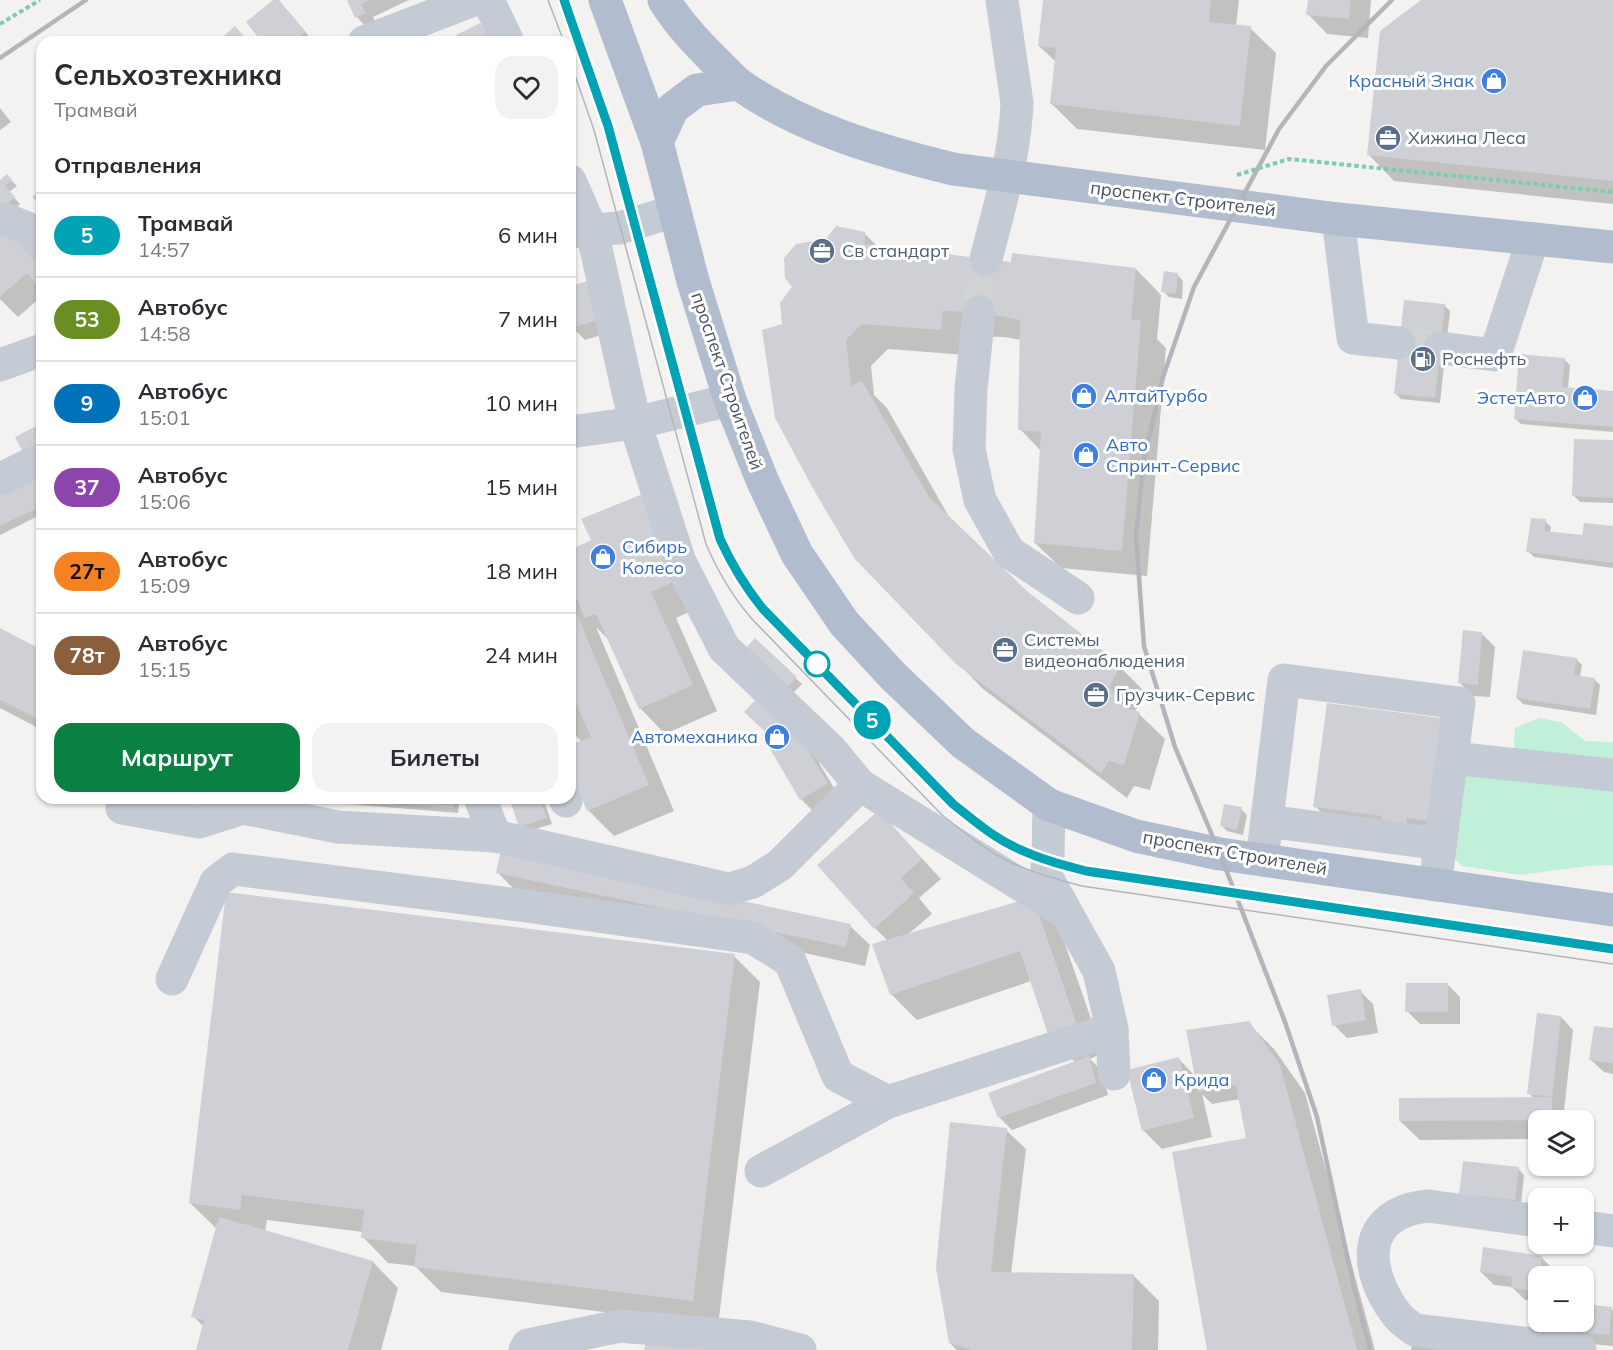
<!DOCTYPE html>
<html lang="ru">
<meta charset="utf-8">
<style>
body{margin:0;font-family:Mulish,sans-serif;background:#f2f2f3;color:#2b2b33;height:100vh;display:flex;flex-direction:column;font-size:22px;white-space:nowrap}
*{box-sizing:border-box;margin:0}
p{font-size:20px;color:#7c7c81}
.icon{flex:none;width:33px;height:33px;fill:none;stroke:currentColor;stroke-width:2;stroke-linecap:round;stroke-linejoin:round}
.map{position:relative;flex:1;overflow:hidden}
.drawer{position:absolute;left:36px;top:36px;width:540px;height:768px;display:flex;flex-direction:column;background:#fff;border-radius:18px;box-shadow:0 2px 4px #0004}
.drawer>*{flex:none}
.badge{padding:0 12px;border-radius:20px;font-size:21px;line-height:39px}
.tools{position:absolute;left:1528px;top:1110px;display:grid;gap:12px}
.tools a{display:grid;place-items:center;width:66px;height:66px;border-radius:12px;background:#fff;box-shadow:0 2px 4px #0004;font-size:30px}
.map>.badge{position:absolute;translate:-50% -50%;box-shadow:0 0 0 3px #fff}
h2{padding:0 18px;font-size:22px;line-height:54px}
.round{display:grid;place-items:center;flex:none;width:63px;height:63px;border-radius:18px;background:#f2f2f3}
.head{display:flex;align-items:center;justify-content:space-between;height:102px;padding:0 18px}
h1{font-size:28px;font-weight:700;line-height:45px}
.primary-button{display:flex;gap:12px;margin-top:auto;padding:12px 18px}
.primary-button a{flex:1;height:69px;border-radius:18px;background:#0b8043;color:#fff;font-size:24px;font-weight:700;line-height:69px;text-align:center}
.primary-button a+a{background:#f2f2f3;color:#2b2b33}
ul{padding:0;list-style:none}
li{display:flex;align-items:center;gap:18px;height:84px;padding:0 18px;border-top:2px solid #e1e1e2}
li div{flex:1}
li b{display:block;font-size:22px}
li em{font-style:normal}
li .badge{min-width:66px;font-weight:700;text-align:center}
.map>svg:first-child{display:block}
</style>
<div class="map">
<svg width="1613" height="1350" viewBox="0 0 1613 1350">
<rect width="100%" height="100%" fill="#f3f2f1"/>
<path fill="#c1f0da" d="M1539,718l22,4 24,19 28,1v123l-25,1 -68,9 -58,-9 -14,-13 7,-83 58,-3 2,-39z"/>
<g fill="#0003">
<path d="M275,0l14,12 25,30h-50z"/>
<path d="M349,0h60l-36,17 4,9 -8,4 -12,-13z"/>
<path d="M1044,0h195l-3,26 14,2 26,25 -11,97 -188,-21 -26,-26 5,-41 -17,-16z"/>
<path d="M1309,0h62l-3,38 -41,-4 -19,-20z"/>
<path d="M1423,0h190v204l-219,-23 -25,-26z"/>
<path d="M0,108l11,14 -11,8z"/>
<path d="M7,176l10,10 -8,6 11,12 -13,11 -7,-33z"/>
<path d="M0,224l27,29h15v43l-24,21 -18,-18z"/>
<path d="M864,233l14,14 134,17 124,5 25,26 -4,44 9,9 -19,228 -86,-8 -26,-25 6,-92 -21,-22 1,-89 -16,-3 -37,-1 -2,19 -78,-6 -17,17 3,29 13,13 65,114 74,70 94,75 25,25 -10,20 4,2 26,25 -15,51 -16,-4 -7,12 -144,-109 -26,-27 -173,-337 37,-78z"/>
<path d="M1177,274l6,7 -1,18 -13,-2 -6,-6z"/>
<path d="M587,282l24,50 -26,8 -13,-13 -2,-7v-32z"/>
<path d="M1444,305l6,6 -10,92 -39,-4 -6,-6z"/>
<path d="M1564,359l6,6 -2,24 45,3v40l-92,-8 -6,-6z"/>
<path d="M1613,442v61l-33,-1 -6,-6z"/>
<path d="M42,476v38l-42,21v-39z"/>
<path d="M644,495l54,113 -22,10 41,93 -52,23 -25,-26 -30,-67 -14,-14 78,184 -60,25 -26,-26 -18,-43v-20l12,-5 -12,-12v-179l23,-11z"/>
<path d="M1545,521l6,6 -1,6 34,4 29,-9v40l-79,-11 -6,-6z"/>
<path d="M0,630l42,22v78l-42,-22z"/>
<path d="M1482,634l13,13 -5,50 -17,-1 -13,-13z"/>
<path d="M755,640l47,44 -11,11z"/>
<path d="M1576,659l6,6 -2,12 14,2 6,6 -4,30 -73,-11 -6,-6z"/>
<path d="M1329,704l118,130 -119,-15 -13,-13z"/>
<path d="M759,725l65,32 -5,6 20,33 -25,16 -13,-13 -27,-60z"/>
<path d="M342,798h118l-2,15 -110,-9z"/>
<path d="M511,798h32l9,26 -26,8z"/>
<path d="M1241,809l6,6 -4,20 -16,-4 -6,-6z"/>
<path d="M879,812l62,67 -22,19 13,16 -25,21 125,-36 26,25 45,129 -13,6 11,11 7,25 -96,35 -13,-13 76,-55 -24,-23 -20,-58 -114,39 -26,-26 -3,-53 -13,-13z"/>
<path d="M498,873l352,53 20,19 -5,21 -348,-74z"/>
<path d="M734,956l26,26 -42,344 -277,-34 -26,-26 -27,-3 -25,-26v-5l-96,-12 -2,12 108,30 25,26 -17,62h-184l7,-23 -11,-11 23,-88 -26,-25z"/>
<path d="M1447,984l13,13v27h-40l-13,-13z"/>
<path d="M1360,991l13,13 5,29 -31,5 -13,-13z"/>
<path d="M1561,1017l12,13 -9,81 6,6v3h-31v19l-119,1 -20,-19 134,-23 -5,-5z"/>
<path d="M1248,1023l26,26 31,44 70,257h-166l39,-210 -8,-41 -28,5 -10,-10 10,43 -50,12 -19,-19 36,-71 17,18z"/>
<path d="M1613,1030v44l-9,-2 -13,-12z"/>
<path d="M1006,1130l20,19 -15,125 123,2 25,25 -1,49h-201l-7,-7z"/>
<path d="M1518,1168l6,7 -3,30 -54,-6z"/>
<path d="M1541,1257l13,13 -1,6h-14v26l-14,-2 -13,-13 -18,-2 -13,-13z"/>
<path d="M1584,1306l27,3 2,1v36l-33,-3 -13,-13 1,-8h16z"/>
<path d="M1412,1344l47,6h-48z"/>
</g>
<g fill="#ced0d5">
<path d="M273,0h6l26,32 -12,10h-31l-16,-20z"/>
<path d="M347,0h23l-9,4 5,9 -11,5z"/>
<path d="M1043,0h168l-2,22 42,4 -11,100 -190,-22 6,-56 -18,-2z"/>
<path d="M1308,0h43l-2,19 -43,-4z"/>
<path d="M1421,0h192v181l-246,-26 13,-124z"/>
<path d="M480,23l12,19h-50z"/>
<path d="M235,26l14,16h-32z"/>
<path d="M7,174l5,5 -7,7 10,11 -15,13v-30z"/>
<path d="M42,189v26l-4,-4 4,-4 -10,-10z"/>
<path d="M0,223l25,29 10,-8 7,8v39l-15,-18 -27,24z"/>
<path d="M836,226l29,6v12l146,18 1,-9 124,15 -5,52h10l-19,231 -88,-8 7,-111 -23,-2 2,-110 -41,-8 -36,-1 -2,19 -79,-6 -16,16 5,46 11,-5 67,116 98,94 94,74 -12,22 17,21 14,4 -16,53 -15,-4 -8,12 -145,-109 -102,-106 -39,-66 -40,-74 -13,-88 20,-6 -2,-21 12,-16 -7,-9 -1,-20 12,-14 17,-3 8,4z"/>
<path d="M1164,271l14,2 -2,21 -15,-2z"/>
<path d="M588,281l11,39 -28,8 -1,-42z"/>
<path d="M1404,300l41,4 -10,94 -41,-4z"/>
<path d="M1519,354l46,4 -3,29 51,4v36l-99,-8z"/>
<path d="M42,423v22l-18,9 -9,-17z"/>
<path d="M1574,439l39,1v58l-41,-2z"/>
<path d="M42,474v32l-42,20v-31z"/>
<path d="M645,493l28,89 -22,10 42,93 -54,24 -43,-95 -11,4 -15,-35v-33l21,-10 -10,-21z"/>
<path d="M1531,518l15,1 -1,12 37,4 -1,7 3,-19 29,3v37l-87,-11z"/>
<path d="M570,598l79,187 -62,26 -17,-40v-26l21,-8 -14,-32 -7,3z"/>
<path d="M0,628l42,22v71l-42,-21z"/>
<path d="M1463,630l19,2 -4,53 -20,-2z"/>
<path d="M755,638l42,39 -12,13 -42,-39z"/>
<path d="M1523,650l54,8 -3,17 21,3 -5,31 -74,-11z"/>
<path d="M760,695l47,54 21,34 -28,17 -34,-58 6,-4 -28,-26z"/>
<path d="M1327,703l122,16 -14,103 -28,-4 -3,19 -25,-3 3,-18 -69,-9z"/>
<path d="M144,798h77l1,6 -78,3z"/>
<path d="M356,798h98l-1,10 -97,-8z"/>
<path d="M509,798h31l7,20 -28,9z"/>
<path d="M1224,804l18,3 -5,23 -17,-4z"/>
<path d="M879,810l43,49 -21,19 13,15 -40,36 -57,-64z"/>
<path d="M501,850l350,74 -5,23 -350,-74z"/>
<path d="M226,892l509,62 -42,347 -279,-34 3,-22 -56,-7 3,-28 -122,-15 -2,15 -51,-7z"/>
<path d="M1033,897l45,131 -28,12 -30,-89 -130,44 -18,-51z"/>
<path d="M1406,983h42v29h-43z"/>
<path d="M1361,989l5,31 -34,6 -5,-31z"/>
<path d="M1537,1013l24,3 -9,81 -25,-3z"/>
<path d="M1249,1021l31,44 77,285h-150l-35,-198 74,-14 -10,-53 -38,7 -12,-62z"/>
<path d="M1594,1026l19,2v35l-24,-3z"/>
<path d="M1089,1056l7,27 -98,35 -10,-25z"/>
<path d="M1179,1057l15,61 -52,13 -15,-61z"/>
<path d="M1552,1097v23l-153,1v-23z"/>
<path d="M950,1122l57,6 -16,144 143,2 -2,76h-160l-23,-7 -13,-75z"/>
<path d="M1463,1161l56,6 -4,33 -56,-6z"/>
<path d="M219,1217l154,44 -25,89h-152l8,-30 -13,-3z"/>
<path d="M1483,1247l59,9 -5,36 -26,-4 1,-11 -32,-5z"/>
<path d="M1584,1304l28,3 -3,28 -43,-4 1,-9h17z"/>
<path d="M647,1337l62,13h-65z"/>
</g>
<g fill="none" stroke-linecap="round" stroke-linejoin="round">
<g stroke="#d1d2d4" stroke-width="33" stroke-dasharray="33 16" stroke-linecap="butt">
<path d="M979,312l7,-53"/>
<path d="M1399,343l41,5"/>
</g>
<g stroke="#79ceb0" stroke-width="4" stroke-dasharray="4.5 3" stroke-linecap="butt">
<path d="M0,24l40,-24"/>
<path d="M1237,175l52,-16 324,33"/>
</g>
<g stroke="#c5cbd5" stroke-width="33">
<path d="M480,0l10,4 18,38"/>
<path d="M364,42l109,-42"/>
<path d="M570,181l22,50 43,192 45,139 44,86 107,102 29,35 206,128"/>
<path d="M5,219l22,9 15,17"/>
<path d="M1338,219l15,119 46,5"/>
<path d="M571,232l48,-4 56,-17"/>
<path d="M986,259c13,-51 29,-103 31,-156l-15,-103"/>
<path d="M979,312l-8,77 -2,60 11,51 29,52 69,46"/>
<path d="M1440,348l55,7 38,-116"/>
<path d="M0,365l42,-15"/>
<path d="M570,432l65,-9 95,-23"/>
<path d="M0,479l42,-20"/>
<path d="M1452,758l161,17"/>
<path d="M480,798l15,38 234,53 24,-7 27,-17 80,-80"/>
<path d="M565,798l1,3"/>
<path d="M1049,805l-1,55 -2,16 53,95 13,58 2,45"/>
<path d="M122,808l77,14 44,-14 95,19 157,9"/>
<path d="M1267,821l173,23"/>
<path d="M1262,860l22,-180 175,23 -24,182"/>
<path d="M172,979l44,-97 17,-13 293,37 227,32 37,23 48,115 50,26"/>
<path d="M761,1171l127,-69 224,-73"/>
<path d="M1539,1221l-111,-15c-69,7 -65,65 -31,109 5,6 12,11 18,15l165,20"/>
<path d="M1584,1227l29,4"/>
<path d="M525,1350l3,-5 92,-19 130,11 50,13"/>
</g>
<g stroke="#b1bccf" stroke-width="33">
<path d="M605,0l52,142 36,139 37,119 33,82 34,72 47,69 49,53 70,67 86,62 87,31 84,18 393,56"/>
<path d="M664,0c15,25 36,46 56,66 7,7 13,14 20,19 63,44 140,66 213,84l385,50 275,28"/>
<path d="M657,142l16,-34 24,-18 41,-6"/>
</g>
<g stroke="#b3b5bb" stroke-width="1.5">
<path d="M548,0l16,42"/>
<path d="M564,0l44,126 112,413c12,26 25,48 43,70l190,195c20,16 41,34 66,45 21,10 44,16 67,22l527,78"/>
<path d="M570,61l24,69 112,414c12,28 26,52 46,75l190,196c22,17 44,36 70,48 22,10 46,17 70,23l531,78"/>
</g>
<g stroke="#b3b5bb" stroke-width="4.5">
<path d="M0,58l86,-58"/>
<path d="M1370,1350l-17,-67 -36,-166 -32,-95 -65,-168 -45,-107 -31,-101 -8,-110 8,-76 19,-83 31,-90 85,-158 47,-63 66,-66"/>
</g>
</g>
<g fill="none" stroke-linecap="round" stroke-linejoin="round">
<g stroke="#fff" stroke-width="14">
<path id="line" d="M564,0l44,126 112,413c12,26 25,48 43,70l190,195c20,16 41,34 66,45 21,10 44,16 67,22l527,78"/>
</g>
<use href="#line" stroke="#00a3b4" stroke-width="9"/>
</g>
<defs>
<g id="shop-disc" transform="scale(1.35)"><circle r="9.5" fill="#3f7fe0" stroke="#fff"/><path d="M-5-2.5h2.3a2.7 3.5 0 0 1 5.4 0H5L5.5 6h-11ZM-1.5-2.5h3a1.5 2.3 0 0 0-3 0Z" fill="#fff"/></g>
<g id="office-disc" transform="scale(1.35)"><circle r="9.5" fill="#5c6f8a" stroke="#fff"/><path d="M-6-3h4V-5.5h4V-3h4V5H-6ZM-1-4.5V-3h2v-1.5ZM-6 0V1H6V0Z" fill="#fff"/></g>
<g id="fuel-disc" transform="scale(1.35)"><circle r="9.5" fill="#5c6f8a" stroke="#fff"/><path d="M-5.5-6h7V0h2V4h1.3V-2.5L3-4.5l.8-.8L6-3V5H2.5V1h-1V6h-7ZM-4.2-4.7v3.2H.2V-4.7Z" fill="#fff"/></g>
</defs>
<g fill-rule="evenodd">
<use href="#shop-disc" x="1494" y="81"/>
<use href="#office-disc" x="1388" y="138"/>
<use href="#office-disc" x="822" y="251"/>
<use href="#fuel-disc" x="1423" y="359"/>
<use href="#shop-disc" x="1084" y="396"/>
<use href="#shop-disc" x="1585" y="398"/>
<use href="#shop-disc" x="1086" y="455"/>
<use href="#shop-disc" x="603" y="557"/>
<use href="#office-disc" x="1005" y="650"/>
<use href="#office-disc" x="1096" y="695"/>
<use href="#shop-disc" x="777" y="737"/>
<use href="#shop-disc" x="1154" y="1080"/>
</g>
<circle fill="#fff" stroke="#00a3b4" stroke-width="3" cx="817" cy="664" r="12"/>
<g text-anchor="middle" stroke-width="6" stroke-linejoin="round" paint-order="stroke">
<g font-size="18" fill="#366cbe" stroke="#fff" text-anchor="start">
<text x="1474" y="87" text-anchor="end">Красный Знак</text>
<text x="1104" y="402">АлтайТурбо</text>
<text x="1566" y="404" text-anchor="end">ЭстетАвто</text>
<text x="1106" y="451">Авто<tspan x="1106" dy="21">Спринт-Сервис</tspan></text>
<text x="622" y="553">Сибирь<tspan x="622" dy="21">Колесо</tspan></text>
<text x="758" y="743" text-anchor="end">Автомеханика</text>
<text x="1174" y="1086">Крида</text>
</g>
<g font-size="18" fill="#4e5e75" stroke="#fff" text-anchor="start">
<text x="1408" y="144">Хижина Леса</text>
<text x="842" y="257">Св стандарт</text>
<text x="1442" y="365">Роснефть</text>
<text x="1024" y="646">Системы<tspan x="1024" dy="21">видеонаблюдения</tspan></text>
<text x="1116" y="701">Грузчик-Сервис</text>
</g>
<g font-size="18" fill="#49515f" stroke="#fff">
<text transform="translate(1183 199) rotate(7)" y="6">проспект Строителей</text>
<text transform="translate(727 381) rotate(71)" y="6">проспект Строителей</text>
<text transform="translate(1235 853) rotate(10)" y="6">проспект Строителей</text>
</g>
</g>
</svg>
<div class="tools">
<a><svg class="icon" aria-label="layers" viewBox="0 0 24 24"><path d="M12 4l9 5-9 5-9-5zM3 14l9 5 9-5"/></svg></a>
<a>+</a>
<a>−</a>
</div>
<b class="badge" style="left:872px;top:720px;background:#00a3b4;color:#fff">5</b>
<section class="drawer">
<div class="head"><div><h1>Сельхозтехника</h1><p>Трамвай</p></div><a class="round"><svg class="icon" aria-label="heart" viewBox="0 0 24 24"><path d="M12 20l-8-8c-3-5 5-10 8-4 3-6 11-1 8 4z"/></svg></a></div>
<h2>Отправления</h2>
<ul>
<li><span class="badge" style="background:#00a3b4;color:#fff">5</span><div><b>Трамвай</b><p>14:57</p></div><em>6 мин</em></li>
<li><span class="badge" style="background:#6b8e23;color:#fff">53</span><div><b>Автобус</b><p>14:58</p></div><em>7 мин</em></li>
<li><span class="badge" style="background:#0072bc;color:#fff">9</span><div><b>Автобус</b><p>15:01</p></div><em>10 мин</em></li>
<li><span class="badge" style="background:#8e44ad;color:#fff">37</span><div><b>Автобус</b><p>15:06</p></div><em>15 мин</em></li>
<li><span class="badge" style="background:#f58220;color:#111">27т</span><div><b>Автобус</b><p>15:09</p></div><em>18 мин</em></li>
<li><span class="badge" style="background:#8b5e3c;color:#fff">78т</span><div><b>Автобус</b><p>15:15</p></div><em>24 мин</em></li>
</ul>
<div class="primary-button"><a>Маршрут</a><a>Билеты</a></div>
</section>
</div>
